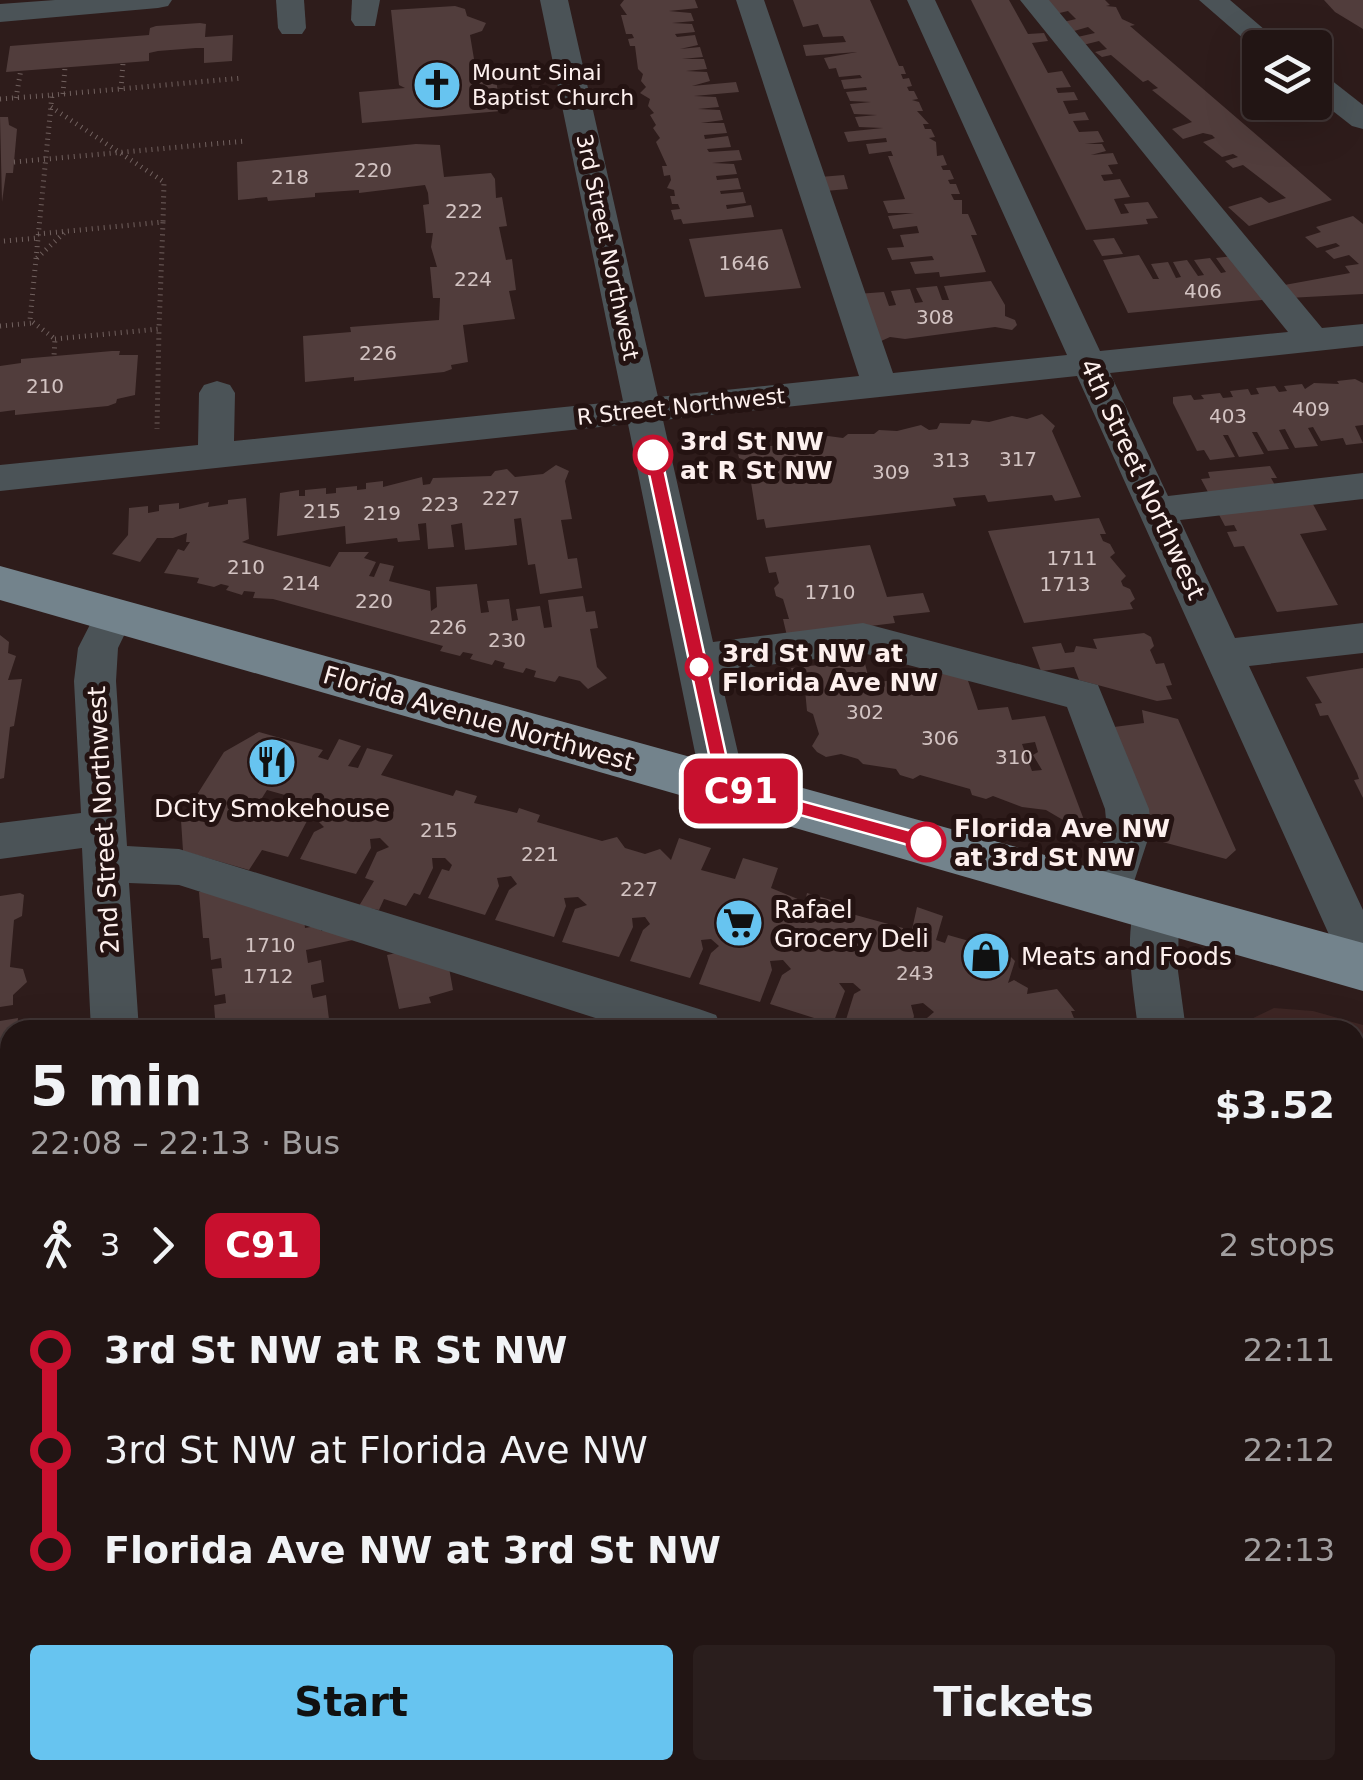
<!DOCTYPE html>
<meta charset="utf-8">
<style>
body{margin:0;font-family:"DejaVu Sans",sans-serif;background:#2a1e1d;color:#f1f3f6;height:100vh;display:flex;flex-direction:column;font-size:38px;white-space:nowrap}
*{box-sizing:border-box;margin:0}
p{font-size:32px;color:#a29fa0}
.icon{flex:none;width:55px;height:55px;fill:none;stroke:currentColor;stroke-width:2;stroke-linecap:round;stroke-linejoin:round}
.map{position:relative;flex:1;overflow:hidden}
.side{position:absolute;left:0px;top:1020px;width:1365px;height:760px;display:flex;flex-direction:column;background:#221514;border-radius:30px 30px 0 0;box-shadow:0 10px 40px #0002,0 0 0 2px #3f3434}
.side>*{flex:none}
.badge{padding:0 20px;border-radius:15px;font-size:35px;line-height:65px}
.buttons{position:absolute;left:1242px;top:30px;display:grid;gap:20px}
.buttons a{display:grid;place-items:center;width:90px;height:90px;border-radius:10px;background:#221514;box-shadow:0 10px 40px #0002,0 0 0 2px #3f3434;font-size:50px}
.map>.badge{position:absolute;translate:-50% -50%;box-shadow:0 0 0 5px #fff}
.legs{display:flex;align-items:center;gap:15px;height:110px;padding:0 30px;font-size:32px}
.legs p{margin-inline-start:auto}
.headline{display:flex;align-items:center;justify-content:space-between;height:170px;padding:0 30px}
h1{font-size:55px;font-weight:700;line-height:75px}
.action{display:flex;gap:20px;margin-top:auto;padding:20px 30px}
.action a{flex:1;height:115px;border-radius:10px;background:#67c4f0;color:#111;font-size:40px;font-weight:700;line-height:115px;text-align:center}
.action a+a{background:#2a1e1d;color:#f1f3f6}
ul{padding:0 30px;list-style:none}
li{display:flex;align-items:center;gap:35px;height:100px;font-size:38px}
li i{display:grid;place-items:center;width:15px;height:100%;margin:0 12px;background:currentColor}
li i::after{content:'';width:25px;height:25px;margin:-12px;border:8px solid;border-radius:50%;background:#221514}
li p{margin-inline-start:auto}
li:first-child i{background:linear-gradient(#0000 50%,currentColor 0)}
li:last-child i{background:linear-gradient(currentColor 50%,#0000 0)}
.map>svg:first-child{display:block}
</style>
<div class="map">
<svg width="1363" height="1780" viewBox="0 0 1363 1780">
<rect width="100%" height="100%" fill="#2e1c1b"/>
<path fill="#3e2624" d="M1274,1008l39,3 50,14v287l-8,5v-287h-112l6,-10z"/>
<g fill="#513d3c" fill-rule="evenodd">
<path d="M624,0h71l3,8 -29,3 22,2 3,8 -22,2 20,1 3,8 -20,2 2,3 18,-2 3,10 -18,4 20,-2 3,10 -21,2h22l3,10 -21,2 21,1 3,9 -18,5 44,-4 3,10 -45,4 22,1 3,10 -21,2 22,1 3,10 -22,3h23l3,10 -23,2 1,4 23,-3 3,11 -24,2 2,3 30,-2 3,10 -30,3 22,1 3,10 -21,2 1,4 21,-2 3,11 -21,2 1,3 22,-2 3,11 -20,2 1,4 24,-4 3,12 -71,7 -2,-5 -7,1 -3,-10 9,-1 -2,-5h-6l-2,-8h5l-1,-6 -7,-2 4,-8 -1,-5 -6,1 -2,-10h5l-11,-24 4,-4 -7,-10 3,-3 -6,-10 4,-2 -6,-7 2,-7 -10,-6 6,-6 -5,-6 2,-7 -5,-5 -3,-23h-5l-2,-7 6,-1 -2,-4h-6l-5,-19h6l-7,-10z"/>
<path d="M793,0h77l29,66h4l3,8h-5l2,5 6,-1 3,8 -5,1 2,4h5l4,8 -6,1 7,2 4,9h-6l12,13h-6l2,5h6l4,8 -6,1 7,4 1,14 6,-1 4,10 -6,1 2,4h7l4,9 -6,1 2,4h6l4,10h-9l3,6h8v14h6l9,21h-6l15,37 -46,5 -1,-5 -24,2 -5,-12 24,-2 -2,-4 -40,4 -5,-12 17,-1 -4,-12 19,-2 -2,-7 -24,3 -5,-13 26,-3h-26l-5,-12 22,-2 -17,-43h5l-2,-5 -22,3 -3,-10 21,-2 -1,-4 -38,4 -4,-10 39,-4 -24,-1 -4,-10 22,-2 -23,-1 -4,-10 21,-2 -21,-1 -4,-9 21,-2 -1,-3 -22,2 -3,-9 21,-2 -2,-3 -21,2 -3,-9 -7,1 -5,-11 33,-6 -51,4 -3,-11 43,-3 -3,-6 -20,1 -5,-13 -15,3z"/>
<path d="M971,0h38l19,34 16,-1 4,8 -16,2 16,30 14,-2 9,16 -15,1 2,5 16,-1 4,8 -15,1 6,13 16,-2 4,8 -16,1 6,11 19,-1 6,11 -19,2h17l4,7 -15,4 22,-2 5,11 -10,1 5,9 -12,1 3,6 16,-2 10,18 -16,2 7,15 8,-1 -5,-9 24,-2 10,16 -12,1 2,5 -62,6z"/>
<path d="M1039,0h66l5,5 -4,1 10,1 6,12 13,6 -5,1 202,174 -83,26 -21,-19 33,-10 8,6 17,-5 -43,-33 -10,3 -8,-7 13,-4 -5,-3 -11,3 -19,-15 12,-4 -3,-3 -9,-2 -20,6 -11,-10 20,-7 -40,-32 6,-2 -10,-8 -5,2 -32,-27 -9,2 -7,-5 12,-3 -8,-8 -20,5 -6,-8 22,-5 -7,-6 -21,6 -8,-10 17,-4 -8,-8 -17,4z"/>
<path d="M1324,0h39v29l-28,-17z"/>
<path d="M455,6l10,3 2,7 19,7 -4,8 -12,4 7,42 -6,5 25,-2 5,31 -139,12 -3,-31 46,-4 -6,-3 -8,-75z"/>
<path d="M200,23l6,1 -1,13 28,-2 -1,26 -28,2v-15h-8l-38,3 -9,2v8l-143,11 4,-26 139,-11 1,-7 6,-2z"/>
<path d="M0,117h8l1,8 8,4 -4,44h-7l-4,29z"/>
<path d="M416,144l24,1 4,32 47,-4 4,6 1,19 6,-1 5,29 -8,1 7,33 6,-1 4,31 -7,1 6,28 -52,6 5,37 -17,3 1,4 -8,3 -90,9v-4l-49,5 -2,-46 48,-4 -1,-5 89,-7 1,-22h-7l-3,-31h7l-6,-20 2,-14h-7l-1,-11 -2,-17 6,-1 -1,-11 -3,-8 -66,8v-3l-44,3v4l-47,4 -1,-4 -29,3 -1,-38z"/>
<path d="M844,175l4,14 -23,2 -5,-14z"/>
<path d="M1353,216l10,8v70l-75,4 -9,-12 71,-13 -5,-7 14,-2 -10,-9 -15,4 -9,-8 15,-5 -4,-3 -19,5 -12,-11 16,-5 -5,-5z"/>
<path d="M782,229l19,59 -96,9 -16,-58z"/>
<path d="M1114,238l9,16 -21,2 -9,-16z"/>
<path d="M1139,255l14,24h6l-8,-15 17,-2 8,16 5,-1 -8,-15 14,-2 11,16 6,-1 -10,-15 16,-2 11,15 5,-1 -10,-14 17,-2 39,43 -144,14 -25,-53z"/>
<path d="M991,281l14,24v11l10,4 2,5 -5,5 -17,-3 -90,12 -15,-2 -11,5 -22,-48 27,-2 5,14 7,-1 -5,-14 19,-2 5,14 8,-1 -7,-14 21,-2 5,14h7l-5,-14z"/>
<path d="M112,351h8l-1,4h19l-3,40 -18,4 -1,4 -8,3 -93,9v-5l-15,2v-46l21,-3v-4z"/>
<path d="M1355,379l8,4v42l-8,1 8,17 -17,2 -3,-7 -22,3 -8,-14 -5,1 10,18 -23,2 -10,-19 -6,1 10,19 -21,2 -11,-19h-5l12,22 -25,3 -11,-22h-5l12,22 -25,3 -6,-10 -7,1 -24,-48v-6l18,-2 3,5 10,-1 -3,-4 19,-2 3,5 10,-1 -3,-6 18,-2 3,6 8,-1 -3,-6 19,-2 4,6 8,-1 -3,-5 18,-2 3,5 9,-6 25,1 -2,-3z"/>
<path d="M1042,414l13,12 -3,5 29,66 -26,4 -3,-6 -64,7 -3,-7 -32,3 3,8 -190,22 -2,-9 -7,1 -7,-44 -7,-8 4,-7 -8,-3 -2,-8 3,-5 19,2 23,-2 3,-4 17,1 26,-6 15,2 5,-4h26l5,-4 18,1 24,-6 8,5 8,-1 3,-6 30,1 2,-4 17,2 23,-6 15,3z"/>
<path d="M556,465l13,6 -4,10 7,38 -11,1 7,39 9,-1 5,30 -42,6 -5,-30 -7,1 -7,-47 -7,1 3,26 -52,5 -3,-27 -11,2 3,22 -26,2 -2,-26 -8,1 2,16 -22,2 -1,-4 -51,6 -1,-18 -68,10 3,-43 19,-3v6h6v-6l21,-2v6l10,-1v-5l21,-2v4l9,-1v-6l17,-2v6l39,-10 1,8 7,-1 3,-6 58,-2 4,-5 12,-2 8,8 28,-3z"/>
<path d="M1270,466l7,12h-6l5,9 -67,7 -8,-15 9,-1 -2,-6z"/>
<path d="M1308,495l19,35 -27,4 38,71 -61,7 -33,-66 -10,1 -7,-15 10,-1 -3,-6 -9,1 -8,-15z"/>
<path d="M246,498l3,41 -7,3 88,25 9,-15h30l-5,6 12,4 -7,14 5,1 6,-14 14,3 -5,15 41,10 1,20 6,-4 -1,-20 41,-3 4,29 8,-1 -2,-11 22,-2 3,22 6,-1 -2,-11 24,-3 4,22 8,-1 -4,-27 35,-4 3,16 9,-1 3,17 -8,1 7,38 10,11 -19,11 -8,-8 -21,-5 -4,6 -21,-5 2,-6 -10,-3 -3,5 -20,-5 2,-5 -10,-3 -3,5 -22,-6 3,-5 -10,-2 -3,4 -20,-5 3,-5 -170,-47 -20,-1 2,-6 -11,-1 -2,4 -16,-5 3,-4 -8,-2 -7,3 -17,-4 2,-5 -35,-5 14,-24 6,2 6,-9h-4l1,-9 -14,5h-16l-17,24 -28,-8 16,-19 1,-27 19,-2v7l11,-2v-6l20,-2v6l30,-7 -1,5 20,-3v-4z"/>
<path d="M1099,518l7,16h-6l3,7 7,3 5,9 -5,4 16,19 -5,5 2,5 7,3 5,10 -5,4 3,6 -109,14 -36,-92z"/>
<path d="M870,545l17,52 36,-4 7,19 -37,4 2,7 -108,13 -4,-17h6l-6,-20 -7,-3 -2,-8 5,-5 -3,-11 -7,1 -4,-16z"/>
<path d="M1144,633l7,4 3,9 -4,4 6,14 8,-1 8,22 -6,1 6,13 -15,2 -78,-21 -5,-13 -33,4 -9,-24 29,-4 4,10 9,-1 2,-6 21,3 -4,-10z"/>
<path d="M0,635l9,7 -1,11 8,3 -8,24 14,-1 -8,47 -4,1 -6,51 -4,1z"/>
<path d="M864,660l6,23 32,-4 3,12 31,-4 -4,-12 33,-3 13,38 30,-3 4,13 33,-4 39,104 -14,-3 -7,3 -17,-10 -24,-3 -29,-11 -7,3 -14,-4 -2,-6 -50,-14 -7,4 -13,-4 -4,-6 -33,-5 -5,-5 -17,-5 -15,3 -9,-5 -5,-6 7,-12 -6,-20 -6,-3 -2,-21 -7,1 -7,-23zM1035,742l3,10 -5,3 9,15 -10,1 -10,-27z"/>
<path d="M1363,668v130l-9,-18 5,-1 -2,-6 -29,-58 -8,1 -5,-12 7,-1 -16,-26z"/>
<path d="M1142,710l36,9 58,131 -10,9 -67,-18 -45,-114 30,-4z"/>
<path d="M259,732l64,18 -5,7 10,3 11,-21 22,7 -13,20 10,2 9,-20 26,7 -12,20 72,21 3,-6 21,6 -3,7 31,7 12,3 2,-5 21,7 -3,7 65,19 15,-4 8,11 20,6 15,-5 11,11 8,-22 32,10 -10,22 34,9 8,-21 35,10 -7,20 34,14 2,-9 24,7 -1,8 73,20v4l8,2 6,-27 26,9 -7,24 9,3 3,-8 21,6v5l12,5 4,-3 23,6 7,7 -7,22 6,-3 14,8 -1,6 30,-5 18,22h-4l8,19h-82l-3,-11 -36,11h-35l4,-12 7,-6 -11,-9 -12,2 3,11 -3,14h-55l-12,-4 10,-32 7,-4 -8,-7h-14l6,8 -12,33 -63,-20 12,-29 9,-6 -8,-9 -13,1 2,9 -12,32 -61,-18 12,-31 8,-7 -8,-7 -10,1 2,9 -13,29 -60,-17 13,-31 7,-6 -5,-7 -13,1 1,9 -14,30 -57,-15 13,-33 12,-4 -9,-8 -14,1 2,8 -12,31 -59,-17 14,-30 8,-6 -6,-8 -14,2 2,8 -14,29 -57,-17 14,-29 7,2 3,-6 -7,-7h-13l1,10 -13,27 -6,-2 -8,13 -22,-7 -5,11 -20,-4 15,-25 -9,-3 12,-26 12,-5 -9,-9 -10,1 1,9 -15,26 -56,-15 14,-27 10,-5 -7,-7 -10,1 -19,36 -26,-7 -13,20 -66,-19 -2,-31 43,-68zM267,790l25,7 -14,25 -26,-8z"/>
<path d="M221,887l83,31 1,10 16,-3v6l30,-6 2,15 -47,10 2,13 13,-3 3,22 -13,3v3l2,10 13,-3 3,24 -14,2 1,9h-100l-2,-25 12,-2 -1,-9 -10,2 -3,-27 10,-1 -1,-10 -10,2 -2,-22h-6l-4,-46z"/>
<path d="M20,893l4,2 -2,21 -8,4 -4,47 13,2 4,13 -14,13v10l-13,2v-111z"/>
<path d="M419,948l28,9 6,33 -24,7 2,6 -32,6 -12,-54z"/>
<path d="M18,1018l-1,12h-7v19l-10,1v-29z"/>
<path d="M10,1057v30l-10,2v-31z"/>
<path d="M10,1097v43l-10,2v-43z"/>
<path d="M1357,1102l6,6v86l-8,6z"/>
<path d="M10,1185v87l-10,2v-88z"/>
<path d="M10,1459v311h32l-1,10h-41v-313z"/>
<path d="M304,1770h45l6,10h-46z"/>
<path d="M410,1770h284l-13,10h-279l-2,-3z"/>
</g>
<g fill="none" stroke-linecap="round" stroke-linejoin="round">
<g stroke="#71615f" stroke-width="5" stroke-dasharray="1 5" stroke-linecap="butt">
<path d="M121,89l2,-26"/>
<path d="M63,94l2,-27"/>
<path d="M52,95l191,-17"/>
<path d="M16,98l5,-29"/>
<path d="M0,99l52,-4 -22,225 25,19 -1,17"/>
<path d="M51,107l113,75 -1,40"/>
<path d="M14,162l232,-21"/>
<path d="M38,234l125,-12 -4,107"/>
<path d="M4,241l34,-3"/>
<path d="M37,258l27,-25"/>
<path d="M0,326l33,-3"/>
<path d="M55,339l104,-10 -2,100"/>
</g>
<g fill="#4b5357" fill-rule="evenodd">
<path d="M55,0h117l-4,6 -10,2 -158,14v-18z"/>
<path d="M276,0h28l2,28 -4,6h-20l-4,-6z"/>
<path d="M352,0h28l-5,26h-20l-4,-6z"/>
<path d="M540,0h28l90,397 201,-21 -123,-376h28l129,373 174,-18 -160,-355h28l165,351 188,-19 -268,-332h29l273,328 41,-4v22l-253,27 58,123 195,-23v26l-183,21 55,118 128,-15v30l-114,13 114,244v69l-16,-6 -7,-14 -263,-583 -414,44 50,222 150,-19 235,62 51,124 2,21 -25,76 -16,6 -16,-6 -7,-13 20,-63 -2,-21 -38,-102 -204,-54 -144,18 27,116 -7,12 -15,5 -15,-5 -7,-12 -74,-363 -628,67v-26l198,-20 1,-52 5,-8 13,-4 13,4 5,8 -1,48 389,-40z"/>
<path d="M1199,0h31l56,48h-26v5z"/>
<path d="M1315,73l11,3 37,29v24l-11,-3 -37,-29z"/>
<path d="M114,600l14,5 6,10 -16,33 -2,33 11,165 52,3 520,160 17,6 7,15h-90l-454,-145 -50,-2 10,147h-48l-9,-182 -82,11v-36l81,-10 -7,-132 4,-33 22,-43z"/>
<path d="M1156,887l16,6 7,13 -1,65 8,59h-48c-4,-41 -17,-99 2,-137z"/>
<path d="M10,1339v54l-10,1v-54z"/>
<path d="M1355,1640l8,3v84l-8,-3z"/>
<path d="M130,1770h141l-4,10h-136z"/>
</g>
<g fill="#73838c" fill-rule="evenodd">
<path d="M0,566l1363,377v48l-1363,-391z"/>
<path d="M1363,1374v69l-8,4v-70z"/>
<path d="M1363,1548v75l-8,4v-75z"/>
<path d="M845,1770h85l-4,10h-85z"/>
<path d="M1077,1770h85l-4,10h-85z"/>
</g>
</g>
<path fill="#c8102e" stroke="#fff" stroke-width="2.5" d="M653,449l8,6 71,327 194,53 7,2v11l-7,2 -209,-58 -72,-337z"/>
<defs>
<g id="church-disc" transform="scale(2.5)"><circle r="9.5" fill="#67c4f0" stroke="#241312"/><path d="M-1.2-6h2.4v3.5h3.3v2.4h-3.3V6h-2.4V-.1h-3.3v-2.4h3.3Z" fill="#111"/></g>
<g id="restaurant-disc" transform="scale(2.5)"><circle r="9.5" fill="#67c4f0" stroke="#241312"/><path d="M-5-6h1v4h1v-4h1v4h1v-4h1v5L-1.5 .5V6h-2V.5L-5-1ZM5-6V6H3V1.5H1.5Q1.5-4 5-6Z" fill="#111"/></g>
<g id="supermarket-disc" transform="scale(2.5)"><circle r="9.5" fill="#67c4f0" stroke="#241312"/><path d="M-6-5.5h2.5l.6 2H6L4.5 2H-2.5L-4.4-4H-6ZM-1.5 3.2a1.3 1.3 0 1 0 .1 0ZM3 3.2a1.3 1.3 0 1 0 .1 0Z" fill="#111"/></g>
<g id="shop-disc" transform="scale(2.5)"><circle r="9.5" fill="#67c4f0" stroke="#241312"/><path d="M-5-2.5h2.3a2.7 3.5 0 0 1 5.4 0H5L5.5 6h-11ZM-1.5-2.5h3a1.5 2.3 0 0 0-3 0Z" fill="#111"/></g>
</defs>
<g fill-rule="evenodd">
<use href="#church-disc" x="437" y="85"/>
<use href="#restaurant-disc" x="272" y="762"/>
<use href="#supermarket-disc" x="739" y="923"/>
<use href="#shop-disc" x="986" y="956"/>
</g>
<g fill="#fff" stroke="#c8102e" stroke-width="5">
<circle cx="653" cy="455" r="18"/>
<circle cx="699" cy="667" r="12"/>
<circle cx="926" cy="842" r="18"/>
</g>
<g text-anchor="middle" stroke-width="10" stroke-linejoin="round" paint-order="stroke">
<g font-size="20" fill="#d2c3c2">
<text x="373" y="177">220</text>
<text x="290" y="184">218</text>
<text x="464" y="218">222</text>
<text x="744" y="270">1646</text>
<text x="473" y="286">224</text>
<text x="1203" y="298">406</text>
<text x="935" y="324">308</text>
<text x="378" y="360">226</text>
<text x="45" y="393">210</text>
<text x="1311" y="416">409</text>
<text x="1228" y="423">403</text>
<text x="1018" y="466">317</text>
<text x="951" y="467">313</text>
<text x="891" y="479">309</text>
<text x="501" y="505">227</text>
<text x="440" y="511">223</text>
<text x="322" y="518">215</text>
<text x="382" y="520">219</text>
<text x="1072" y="565">1711</text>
<text x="246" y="574">210</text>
<text x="301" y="590">214</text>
<text x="1065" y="591">1713</text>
<text x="830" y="599">1710</text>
<text x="374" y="608">220</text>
<text x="448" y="634">226</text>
<text x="507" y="647">230</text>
<text x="865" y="719">302</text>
<text x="940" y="745">306</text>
<text x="1014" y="764">310</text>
<text x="439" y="837">215</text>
<text x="540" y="861">221</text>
<text x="639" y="896">227</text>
<text x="270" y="952">1710</text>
<text x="915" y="980">243</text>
<text x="268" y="983">1712</text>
</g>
<g font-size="22" fill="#fdf0ee" stroke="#241312" text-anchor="start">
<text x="472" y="80">Mount Sinai<tspan x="472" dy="25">Baptist Church</tspan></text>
</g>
<g font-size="22" fill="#fdf0ee" stroke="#241312">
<text transform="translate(608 247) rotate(78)" y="8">3rd Street Northwest</text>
<text transform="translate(681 406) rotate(-6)" y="8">R Street Northwest</text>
</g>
<g font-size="25" font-weight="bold" fill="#fdf0ee" stroke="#241312" text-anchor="start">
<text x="680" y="450">3rd St NW<tspan x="680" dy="29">at R St NW</tspan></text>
<text x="722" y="662">3rd St NW at<tspan x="722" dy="29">Florida Ave NW</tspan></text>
<text x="954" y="837">Florida Ave NW<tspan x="954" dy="29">at 3rd St NW</tspan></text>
</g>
<g font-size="25" fill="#fdf0ee" stroke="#241312">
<text transform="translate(1143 479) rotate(65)" y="9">4th Street Northwest</text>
<text transform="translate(479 718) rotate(16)" y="9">Florida Avenue Northwest</text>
<text transform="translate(103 820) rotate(-93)" y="9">2nd Street Northwest</text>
</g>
<g font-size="25" fill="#fdf0ee" stroke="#241312" text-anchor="start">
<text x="272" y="817" text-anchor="middle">DCity Smokehouse</text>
<text x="774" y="918">Rafael<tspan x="774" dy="29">Grocery Deli</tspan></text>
<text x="1021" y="965">Meats and Foods</text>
</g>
</g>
</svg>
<div class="buttons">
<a><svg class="icon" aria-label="layers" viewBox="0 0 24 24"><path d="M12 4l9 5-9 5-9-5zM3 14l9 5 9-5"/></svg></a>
</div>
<b class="badge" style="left:741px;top:791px;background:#c8102e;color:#fff">C91</b>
<section class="side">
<div class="headline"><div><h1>5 min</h1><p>22:08 – 22:13 · Bus</p></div><b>$3.52</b></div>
<div class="legs"><svg class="icon" aria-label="walk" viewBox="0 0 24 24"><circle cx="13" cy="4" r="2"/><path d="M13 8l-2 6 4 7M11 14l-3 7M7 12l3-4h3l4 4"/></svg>3<svg class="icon" aria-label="forward" viewBox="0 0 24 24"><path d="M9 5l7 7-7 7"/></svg><b class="badge" style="background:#c8102e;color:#fff">C91</b><p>2 stops</p></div>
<ul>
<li><i style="color:#c8102e"></i><b>3rd St NW at R St NW</b><p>22:11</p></li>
<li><i style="color:#c8102e"></i><span>3rd St NW at Florida Ave NW</span><p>22:12</p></li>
<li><i style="color:#c8102e"></i><b>Florida Ave NW at 3rd St NW</b><p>22:13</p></li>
</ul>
<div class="action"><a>Start</a><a>Tickets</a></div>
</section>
</div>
